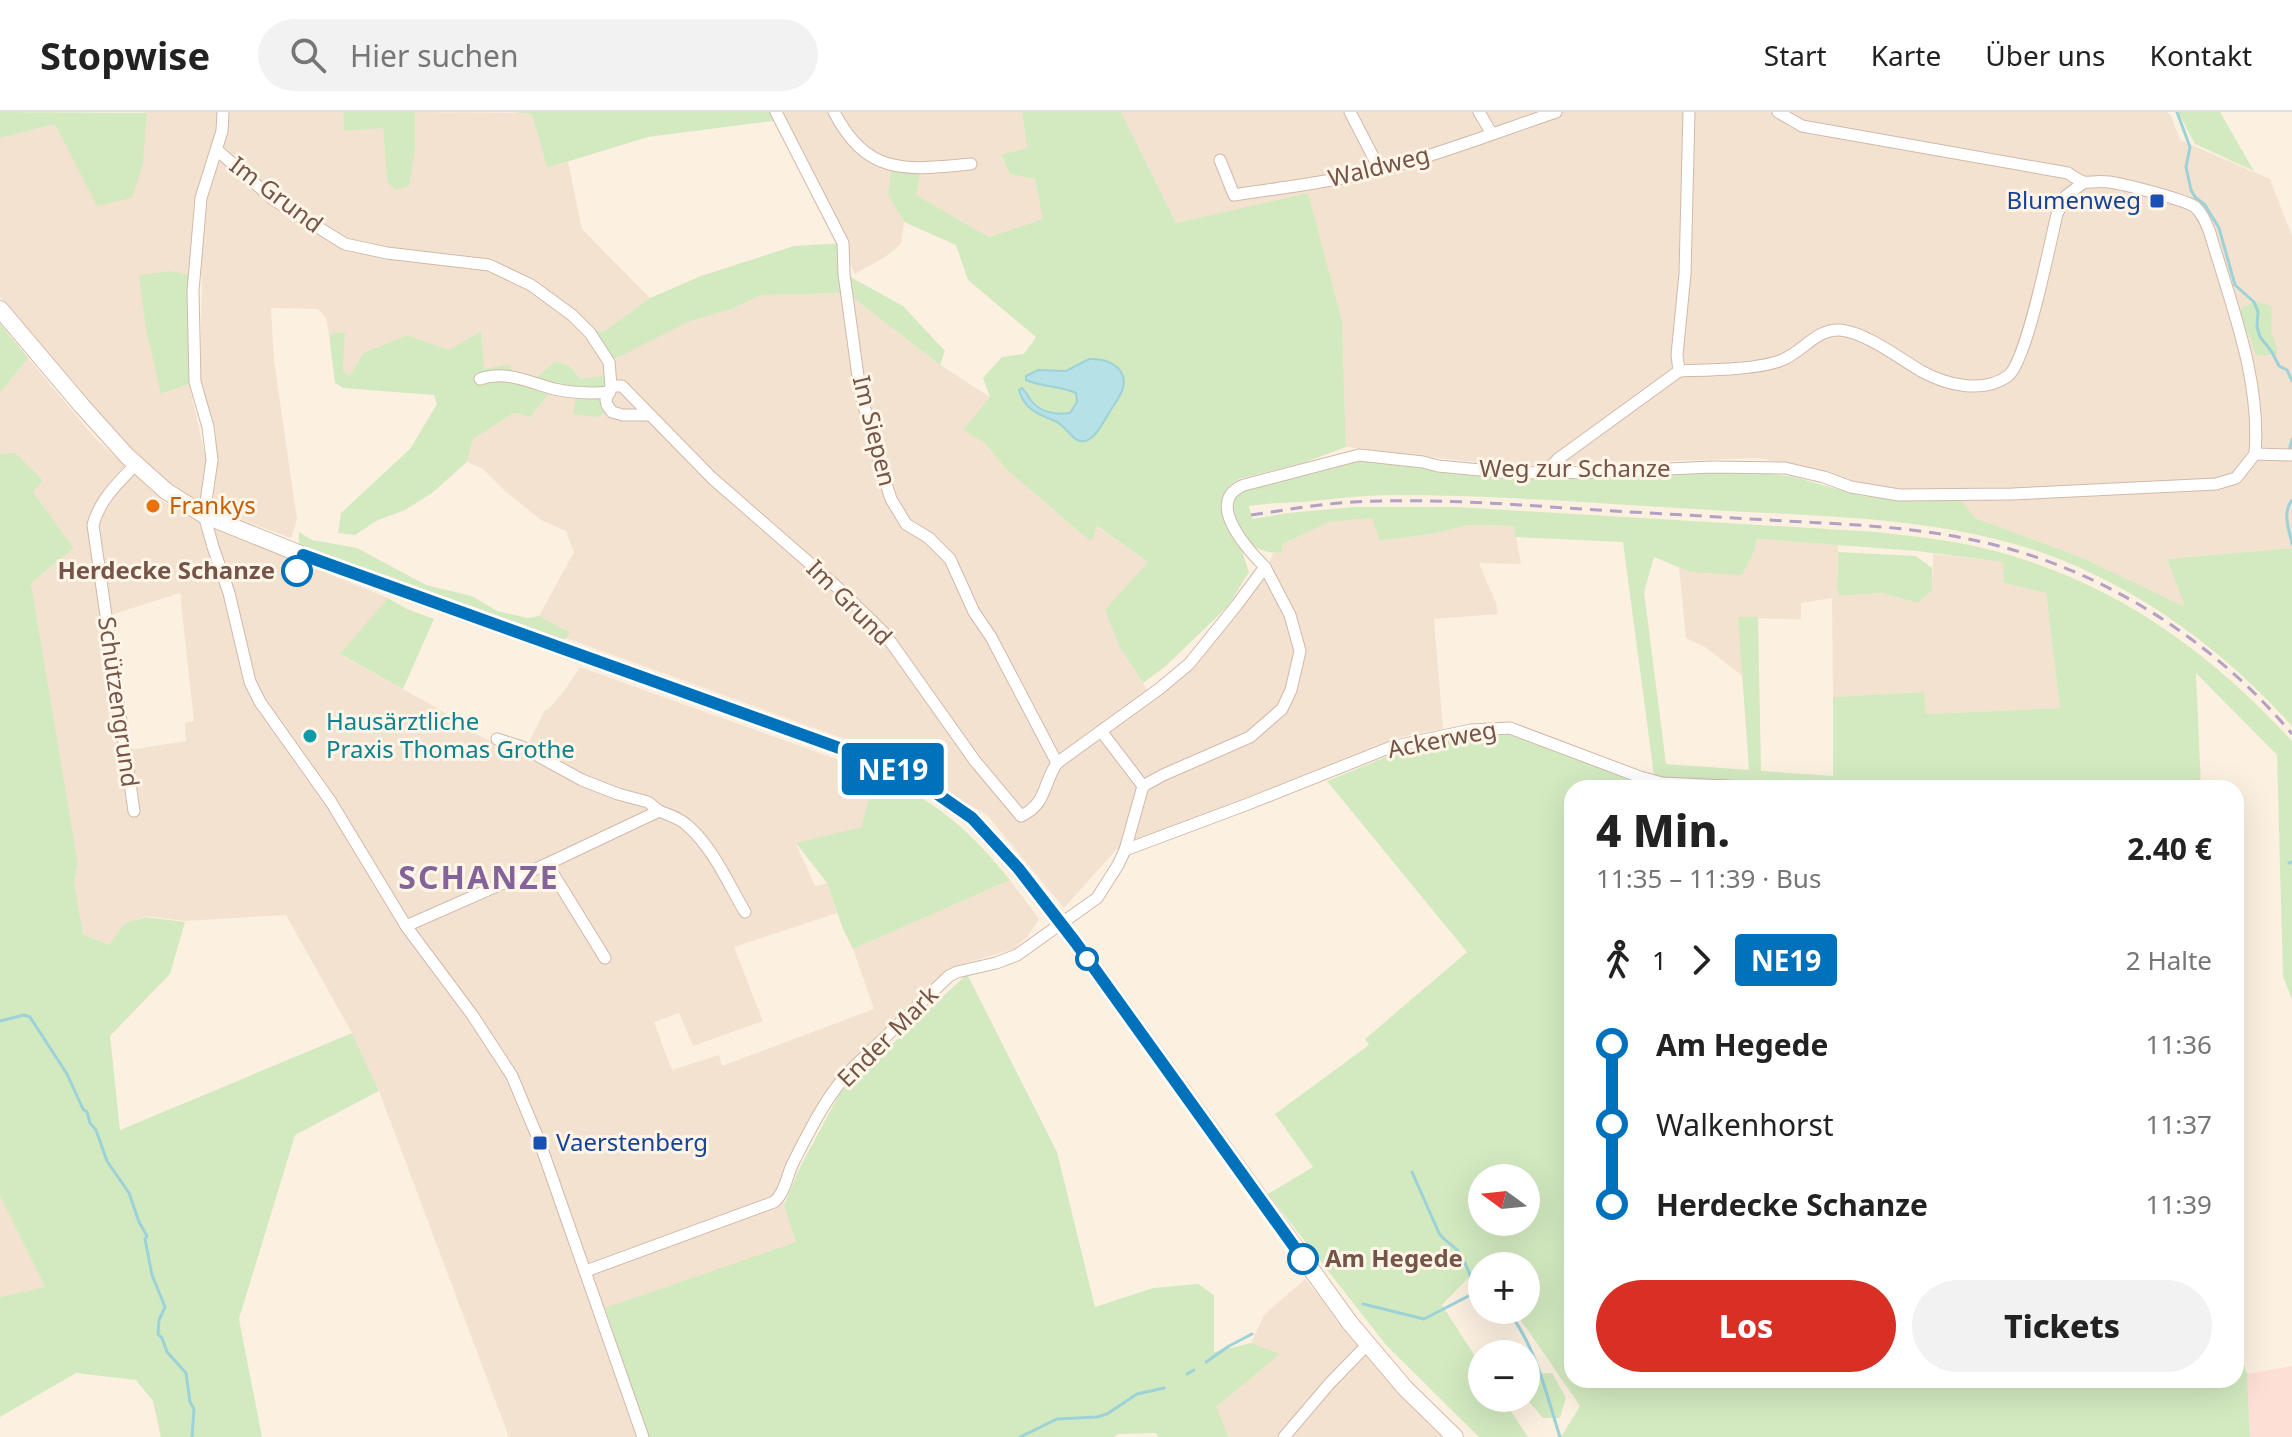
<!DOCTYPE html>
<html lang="de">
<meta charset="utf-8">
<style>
body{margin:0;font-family:"Noto Sans",sans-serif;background:#f2f2f2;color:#222;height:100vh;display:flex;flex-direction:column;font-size:30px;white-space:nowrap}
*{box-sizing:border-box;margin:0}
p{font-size:26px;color:#767676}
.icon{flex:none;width:44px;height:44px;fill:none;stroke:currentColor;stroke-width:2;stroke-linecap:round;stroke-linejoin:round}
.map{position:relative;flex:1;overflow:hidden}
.drawer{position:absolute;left:1564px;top:668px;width:680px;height:608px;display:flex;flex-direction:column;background:#fff;border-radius:24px;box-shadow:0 8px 32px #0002}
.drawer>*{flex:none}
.badge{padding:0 16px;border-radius:6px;font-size:28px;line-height:52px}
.needle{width:52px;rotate:285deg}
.tools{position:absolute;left:1468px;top:1052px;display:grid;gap:16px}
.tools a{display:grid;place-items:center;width:72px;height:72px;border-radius:50%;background:#fff;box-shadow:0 8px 32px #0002;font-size:40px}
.map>.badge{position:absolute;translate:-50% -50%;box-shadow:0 0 0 4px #fff}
.legs{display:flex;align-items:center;gap:12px;height:88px;padding:0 32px;font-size:26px}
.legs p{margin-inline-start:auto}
.headline{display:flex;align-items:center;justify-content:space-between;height:136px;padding:0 32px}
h1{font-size:44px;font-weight:800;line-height:60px}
.action{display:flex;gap:16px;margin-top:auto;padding:16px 32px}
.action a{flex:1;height:92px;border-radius:48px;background:#d93025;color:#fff;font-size:32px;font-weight:800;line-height:92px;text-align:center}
.action a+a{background:#f2f2f2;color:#222}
ul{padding:0 32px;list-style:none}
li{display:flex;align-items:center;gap:28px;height:80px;font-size:30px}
li i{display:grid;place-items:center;width:12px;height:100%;margin:0 10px;background:currentColor}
li i::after{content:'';width:20px;height:20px;margin:-10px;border:6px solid;border-radius:50%;background:#fff}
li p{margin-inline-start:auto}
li:first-child i{background:linear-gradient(#0000 50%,currentColor 0)}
li:last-child i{background:linear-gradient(currentColor 50%,#0000 0)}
header{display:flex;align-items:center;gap:48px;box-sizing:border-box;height:112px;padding:0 40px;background:#fff;border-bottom:2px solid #e0e0e0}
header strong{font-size:38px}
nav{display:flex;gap:44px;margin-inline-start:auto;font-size:28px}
.search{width:560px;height:72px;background:#f2f2f2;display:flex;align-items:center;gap:20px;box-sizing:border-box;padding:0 28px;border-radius:44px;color:#767676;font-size:30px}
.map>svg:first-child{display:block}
</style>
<header>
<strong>Stopwise</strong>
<div class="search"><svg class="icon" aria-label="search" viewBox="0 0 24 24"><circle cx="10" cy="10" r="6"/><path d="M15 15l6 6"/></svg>Hier suchen</div>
<nav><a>Start</a><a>Karte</a><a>Über uns</a><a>Kontakt</a></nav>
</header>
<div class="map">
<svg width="2292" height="1325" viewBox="0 0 2292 1325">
<rect width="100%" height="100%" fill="#fcf0e1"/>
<g fill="#f4e2d0" fill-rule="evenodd">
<path d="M148,0h195l1,19 39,-4 4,55 28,-31v-39l117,1 15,55 21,-6 14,67 68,69 -47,34 -18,-6 25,38 17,-13 61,-29 44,-13 29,-14 86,-2 93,72 50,32 -5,46 20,25 78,67 9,5 4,-14 52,36 -29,84 35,55 47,-44 62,-76 10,-28 9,-1 1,-8 46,-22 43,-4 9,23 51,-7 37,-9 45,1 7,38 -42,-1 17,40 2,11 -64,5 9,110 -48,9 -279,112 -52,58 -77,-93 -115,-66 -320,-116 -13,-17 35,-64 -8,-21 -25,-11 -37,-30 -21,-21 -16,-7 6,-23 41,-26 16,4 18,-22 28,2 5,-18 -12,-13 -14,-5 -26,23 -46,-15 -2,-38 -32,19 -42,-15 -44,18 -13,23 -7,-6 1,-37 -15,1 -3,-16 -8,-9 -47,-1 3,53 23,158 -6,19 -78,-29 3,-75 -16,-54 2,-104h-8l-32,118 27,-10 18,80 -6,37 -12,-2 -25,-17 -49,-50 -115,-135v-159l55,-14z"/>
<path d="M780,0h242l5,36 -26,8 9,18 25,5 9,40 -55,18 -73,-42 -28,-1 16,28 -3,22 -16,13 -30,17z"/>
<path d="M1121,0h1046l4,4 9,24 90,39 22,57v312l-125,11 19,49 -103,-50 -108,-40 -123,-33 -27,-13 -67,-14 -251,8 -161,-19 -4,-127 -34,-126 -132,29z"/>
<path d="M28,246l67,80 70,65h6l29,18 188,77 -47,57 105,58 2,7 48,24 25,7 7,-7 17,-34h3l16,-19 16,-24 296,106 -15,54 -65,17 19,42 12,-3 10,30 -103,34 29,74 -70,25 -14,-33 -25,9 18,48 47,-15 3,11 152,-57 -21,-60 157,-69 29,39 -11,17 -14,13 -59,17 -10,6 -104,100 -13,22 -48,96 16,52 -200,70 42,125h-129l-130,-346 -27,-58 -66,-118 -101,6 -39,-5 -21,7 -16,22 -26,-11 -9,-53 4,-17 -47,-281 43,-35 -41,-56 10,-13 -43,-25v-61zM180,481l14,128 -9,2 1,18 -56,9 -19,-135z"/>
<path d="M1757,427l81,6 -1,41 2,10 43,-3 36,10 14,-13 1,-36 71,8v21l42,10 14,115 -135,6 -2,-22 -90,5 -1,-99 -31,5v16l-62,-1 5,59 -39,-30 -19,-9 -7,-71 11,5 65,-23z"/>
<path d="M0,1084l45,91 -45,10z"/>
<path d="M1305,1167l96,117 41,41h-213l-13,-30 63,-52 -28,-12 13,-28z"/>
</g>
<path fill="#fddfd5" d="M2292,1254v71h-42l-3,-63z"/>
<g fill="#d3eac0" fill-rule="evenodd">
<path d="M0,0l147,1 -4,51 -11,34 -35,8 -42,-82 -55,14z"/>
<path d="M343,0h72v39l-6,35 -13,4 -9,-8 -4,-54 -39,3z"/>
<path d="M513,0h263l4,8 -132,17 -101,31 -15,-54z"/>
<path d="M1022,0h99l55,111 132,-30 34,127 4,127 -43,16 -64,16 -10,7 -4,9 -1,15 5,21 13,20 7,21 -21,34 -61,59 -24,18 -24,-37 -14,-36 43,-48 -51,-36 -5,15 -9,-6 -78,-67 -20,-25 -22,-13 27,-33 -7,-19 19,-21 22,-3 12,-17 -68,-57 -12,-35 -52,-23 -16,-28 4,-28 29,3 -5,26 73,42 54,-18 -8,-40 -25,-5 -9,-19 26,-7zM1078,252l41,32 -26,39 -51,-18 -23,-27h7c9,19 24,26 44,23l7,-11 -1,-9 -27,-8h-11v-15l28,1z"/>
<path d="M2178,0h42l34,59 -59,-27z"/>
<path d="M843,131l2,31 58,32 42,45 -5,14 -93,-72 -86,2 -29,14 -44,13 -79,40 -26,-36 20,6 47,-34 51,-22 93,-30z"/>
<path d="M170,159l24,5 1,106 -34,12 -15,-65 -7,-54z"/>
<path d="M2255,189l17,5 -1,27 6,13v8l-16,2 -5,-1c-3,-6 -4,-15 -7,-21 -7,-11 -9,-12 -8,-26z"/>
<path d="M0,212l28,34 -28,35z"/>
<path d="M481,219l3,38 25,-5 6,17 14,3 26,-23 14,5 12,13 31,-4 -2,34 -12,8 -25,-3 3,-17 -28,-2 -18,22 -16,-4 -41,26 -6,23 -35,31 -27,17 -29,11 -21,14 -17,-2 3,-20 69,-64 27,-45 -3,-9 -91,-7 -8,-5 -6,-49 16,-2 -2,38 7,6 13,-23 44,-18 42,15z"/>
<path d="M15,341l28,27 -10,12 41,56 -43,35 47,281 -4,17 9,53 26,11 16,-22 20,-6 40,5 -15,52 -60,62 10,94 232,-97 27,58 -84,44 -56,184 23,118h-101l-8,-36 -17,-21 -60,-7 -76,44v-120l45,-10 -45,-91v-742z"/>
<path d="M1361,348l63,8 12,4 81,8 21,-3 79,1 85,-6 60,1 32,4 68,19 43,4 55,-1 15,19 108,40 102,49 -18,-48 125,-11v178c-64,-71 -140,-129 -228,-165 -116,-47 -247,-44 -369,-52 -101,-6 -202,-14 -302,-14 -30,0 -60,4 -90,7 -18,1 -37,1 -54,4l3,13 36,-6 66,-6h102l421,25c33,4 65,7 97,14 128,28 230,99 318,195v259l-9,-24 -6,-221 -81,-82 5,115h-629v592h664v-37l11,31 3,63h-689l19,-31 -66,-96h12v-44h-43l-1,-2 -40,41 40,62v31h20l26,39h-49l-93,-92 -118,-151 45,-27 -38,-53 94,-69 -4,-6 102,-87 -140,-171c59,-23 126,-59 190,-46l138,48 -32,-241 -108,-5 -1,-11 -45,-1 -37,9 -52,7 -8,-23 -43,4 -46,22 -1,8c-20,3 -34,-7 -43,-24 -3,-7 -6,-12 -6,-19 -1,-7 3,-12 6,-19l108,-29zM1757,427l160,12 86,11 1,21 42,10 14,115 -134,6 -2,-22 -91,5v79l-72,-5 -3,-154h-20l11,153 -83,-6 -22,-172 10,-35 36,15 52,3 13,-26zM1482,1066h44v44h-44z"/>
<path d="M299,420l13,8 45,8 69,37 46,11 25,15 31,7 11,-2 31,17 -11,14 -260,-101z"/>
<path d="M1838,440l78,4 16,12v22l-14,13 -36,-10 -43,3 -2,-10z"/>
<path d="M388,486l19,11 27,10 -31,70 -63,-35z"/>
<path d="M876,661c59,28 93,56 134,107l-157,69 -10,-20 -16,-46 -31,-40 65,-16z"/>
<path d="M967,862l90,178 38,155 58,-19 45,-4 16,11v57l37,-9 29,11 -64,53 13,30h-71l-2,-4 -38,1 -4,3h-466l-43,-129 191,-66 -12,-37 16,-38 40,-74z"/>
<path d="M1552,1261l14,25 -6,20h-17l-17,-20 3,-24z"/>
</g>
<path fill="#b6e1e6" stroke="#9cd2d8" stroke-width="2" d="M1089,247c19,-1 41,9 33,32 -3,7 -9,15 -13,22 -5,8 -14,26 -24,28 -12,3 -19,-16 -30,-20 -16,-6 -31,-12 -36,-31l3,-2c3,3 6,7 8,11 10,14 25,16 40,14l7,-11 -1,-9c-16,-7 -34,-6 -50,-13v-4l12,-6 28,1z"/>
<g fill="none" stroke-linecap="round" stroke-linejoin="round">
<g stroke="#9cd2d8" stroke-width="3">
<path d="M2177,0l13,35 -4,20 5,23 4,7 10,8 14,23 16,57 19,17 4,10 -1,15 3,10 12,15 7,14 8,4 5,11"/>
<path d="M2289,339l3,-12"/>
<path d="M2292,388c-10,13 -3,29 0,44"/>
<path d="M2289,751l3,-1"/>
<path d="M0,909l24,-6 6,2 37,57 16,35 4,3 3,11 6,7 11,31 22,32 10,29 8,14 -2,3 7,36 13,32 -6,13 -1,14 4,4 5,14 19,21 4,29 4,7 -2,28"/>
<path d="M1412,1060l27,61c6,9 13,11 19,18 10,11 10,31 24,38"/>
<path d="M1363,1192l61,15 58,-30"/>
<path d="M1507,1198c29,36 39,83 53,127"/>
<path d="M1206,1250l23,-16 23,-12"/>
<path d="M1187,1262l7,-4"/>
<path d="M1020,1325l37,-18 40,-2 10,-3 30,-20 27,-6"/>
</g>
<g stroke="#d0b9ab" stroke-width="13">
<g id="minor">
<path d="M223,0l-1,19 -21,67 -8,93 2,91 13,45 4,33 -8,55 9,32 16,46 21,89 10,20 71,100 75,124 67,90 39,60 28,67 103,294"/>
<path d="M776,0l67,131 1,31 16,117 22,81 9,27 15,25 23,14 21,21 24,53 17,25 66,126"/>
<path d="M834,0c34,65 73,58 137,52"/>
<path d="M1350,0l29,56"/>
<path d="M1479,0l13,22"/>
<path d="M1778,0l24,14 266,47c22,16 18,6 41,9 16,2 72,17 85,24 8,6 12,17 16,27 21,72 51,145 45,221"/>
<path d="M217,38l57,50 71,44 42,9 102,12 42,20 41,30 18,18 19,29 2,24 -5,14 1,5 5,7 11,3h27"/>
<path d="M1220,48l14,35c32,-5 65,-9 97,-15 77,-13 151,-43 225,-68"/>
<path d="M1679,259c27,-1 78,-1 103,-11 21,-8 33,-31 58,-30 25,2 59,28 81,41 25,14 62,23 87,5 19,-15 42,-133 49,-162l9,-18 17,-13"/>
<path d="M1679,259l-2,-16 8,-81 4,-162"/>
<path d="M480,267c25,-9 49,3 74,10 19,4 37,5 56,3"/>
<path d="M611,274h11l90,92 126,110 47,46 90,127 46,55c26,-12 22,-33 36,-53l102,-74 30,-25 47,-58 29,-39c-17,-17 -62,-66 -21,-82l115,-30 64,7 15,4 84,8 25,-3 35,2 130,-6 73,1 39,9 27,10 48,8 113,-1 204,-10 20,-6 19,-24"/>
<path d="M2255,342l37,1"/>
<path d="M1547,359l11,-12 121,-88"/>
<path d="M1101,619l42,55"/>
<path d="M497,627l25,8 60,33 36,14 30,8 11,9"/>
<path d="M134,699l-41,-286c7,-26 25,-42 43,-61"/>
<path d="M1125,738l123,-46 143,-57 80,-17 39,-2 130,49 22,6 105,5"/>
<path d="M547,752l58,94"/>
<path d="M406,814l141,-62 112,-53c10,4 21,7 29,15 25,22 40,57 57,86"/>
<path d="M586,1159l188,-69c11,-9 13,-27 19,-39 17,-33 35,-71 62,-97l94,-90 8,-4 39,-9 21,-8 80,-57 21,-33 7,-15 18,-64 20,-11 87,-38 32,-28 9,-19 9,-39 -10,-36 -25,-48"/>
<path d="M1284,1325l46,-54 37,-38"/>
</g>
</g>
<g stroke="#d3b9a8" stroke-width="18">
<path id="secondary" d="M0,197l82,97 45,50 39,35 38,24 99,40 575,207 48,24 46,32 46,50 58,75 274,380 55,65 50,49"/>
</g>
<use href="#minor" stroke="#fff" stroke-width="11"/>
<use href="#secondary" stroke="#fff" stroke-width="16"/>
<path stroke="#b2a0c5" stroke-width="3" stroke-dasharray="12 8" stroke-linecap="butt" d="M1251,403c34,-5 68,-11 102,-13 92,-5 185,5 277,10 59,3 117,7 175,10 56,3 113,6 168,18 123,25 239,98 319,194"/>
</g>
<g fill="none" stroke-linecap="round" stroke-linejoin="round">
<g stroke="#fff" stroke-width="18">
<path id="line-1" d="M297,459l6,-16 575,207 48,24 46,32 46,50 58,75 227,316"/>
</g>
<use href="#line-1" stroke="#0072bc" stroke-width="12"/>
</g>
<g fill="#1a4fb4" stroke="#fff5e8" stroke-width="3">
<rect x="2149" y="81" width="16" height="16" rx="4"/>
<rect x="532" y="1023" width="16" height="16" rx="4"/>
</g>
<circle fill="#e8710a" stroke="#fff5e8" stroke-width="3" cx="153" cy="394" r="8"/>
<g fill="#fff" stroke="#0072bc" stroke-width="4">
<circle cx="297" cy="459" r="14"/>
<circle cx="1087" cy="847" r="10"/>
<circle cx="1303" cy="1147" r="14"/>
</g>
<circle fill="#0f9aa8" stroke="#fff5e8" stroke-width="3" cx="310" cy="624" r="8"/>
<g text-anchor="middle" stroke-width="6" stroke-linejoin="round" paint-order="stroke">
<g font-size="24" fill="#745548" stroke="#fff5e8">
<text transform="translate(1379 55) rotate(-14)" y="8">Waldweg</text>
<text transform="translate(276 83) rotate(37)" y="8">Im Grund</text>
<text transform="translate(874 319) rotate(76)" y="8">Im Siepen</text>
<text x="1575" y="365">Weg zur Schanze</text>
<text transform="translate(849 491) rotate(45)" y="8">Im Grund</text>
<text transform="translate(118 590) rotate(82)" y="8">Schützengrund</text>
<text transform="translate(1442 628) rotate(-11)" y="8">Ackerweg</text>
<text transform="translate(888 925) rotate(-45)" y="8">Ender Mark</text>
</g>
<g font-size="24" fill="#164399" stroke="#fff5e8" text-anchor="end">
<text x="2141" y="97">Blumenweg</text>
<text x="556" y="1039" text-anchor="start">Vaerstenberg</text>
</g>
<g font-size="24" fill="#c56008" stroke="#fff5e8" text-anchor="start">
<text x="169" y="402">Frankys</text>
</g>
<g font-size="24" font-weight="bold" fill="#745548" stroke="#fff5e8" text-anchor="end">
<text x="275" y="467">Herdecke Schanze</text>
<text x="1325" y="1155" text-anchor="start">Am Hegede</text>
</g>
<g font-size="24" fill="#0d838f" stroke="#fff5e8" text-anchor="start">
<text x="326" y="618">Hausärztliche<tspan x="326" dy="28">Praxis Thomas Grothe</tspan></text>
</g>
<g font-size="32" font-weight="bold" letter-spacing="2" fill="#836398" stroke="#fff5e8">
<text x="479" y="777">SCHANZE</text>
</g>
</g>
</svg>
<div class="tools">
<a><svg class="needle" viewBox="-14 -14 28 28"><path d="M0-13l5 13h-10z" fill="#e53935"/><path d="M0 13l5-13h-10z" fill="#767676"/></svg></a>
<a>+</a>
<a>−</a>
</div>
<b class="badge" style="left:893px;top:657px;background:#0072bc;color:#fff">NE19</b>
<section class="drawer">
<div class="headline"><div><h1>4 Min.</h1><p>11:35 – 11:39 · Bus</p></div><b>2.40 €</b></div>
<div class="legs"><svg class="icon" aria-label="walk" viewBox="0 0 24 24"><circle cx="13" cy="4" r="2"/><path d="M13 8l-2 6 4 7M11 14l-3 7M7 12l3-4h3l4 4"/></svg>1<svg class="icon" aria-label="forward" viewBox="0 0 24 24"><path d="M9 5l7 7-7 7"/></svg><b class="badge" style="background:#0072bc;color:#fff">NE19</b><p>2 Halte</p></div>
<ul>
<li><i style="color:#0072bc"></i><b>Am Hegede</b><p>11:36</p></li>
<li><i style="color:#0072bc"></i><span>Walkenhorst</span><p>11:37</p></li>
<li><i style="color:#0072bc"></i><b>Herdecke Schanze</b><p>11:39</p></li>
</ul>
<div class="action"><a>Los</a><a>Tickets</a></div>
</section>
</div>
